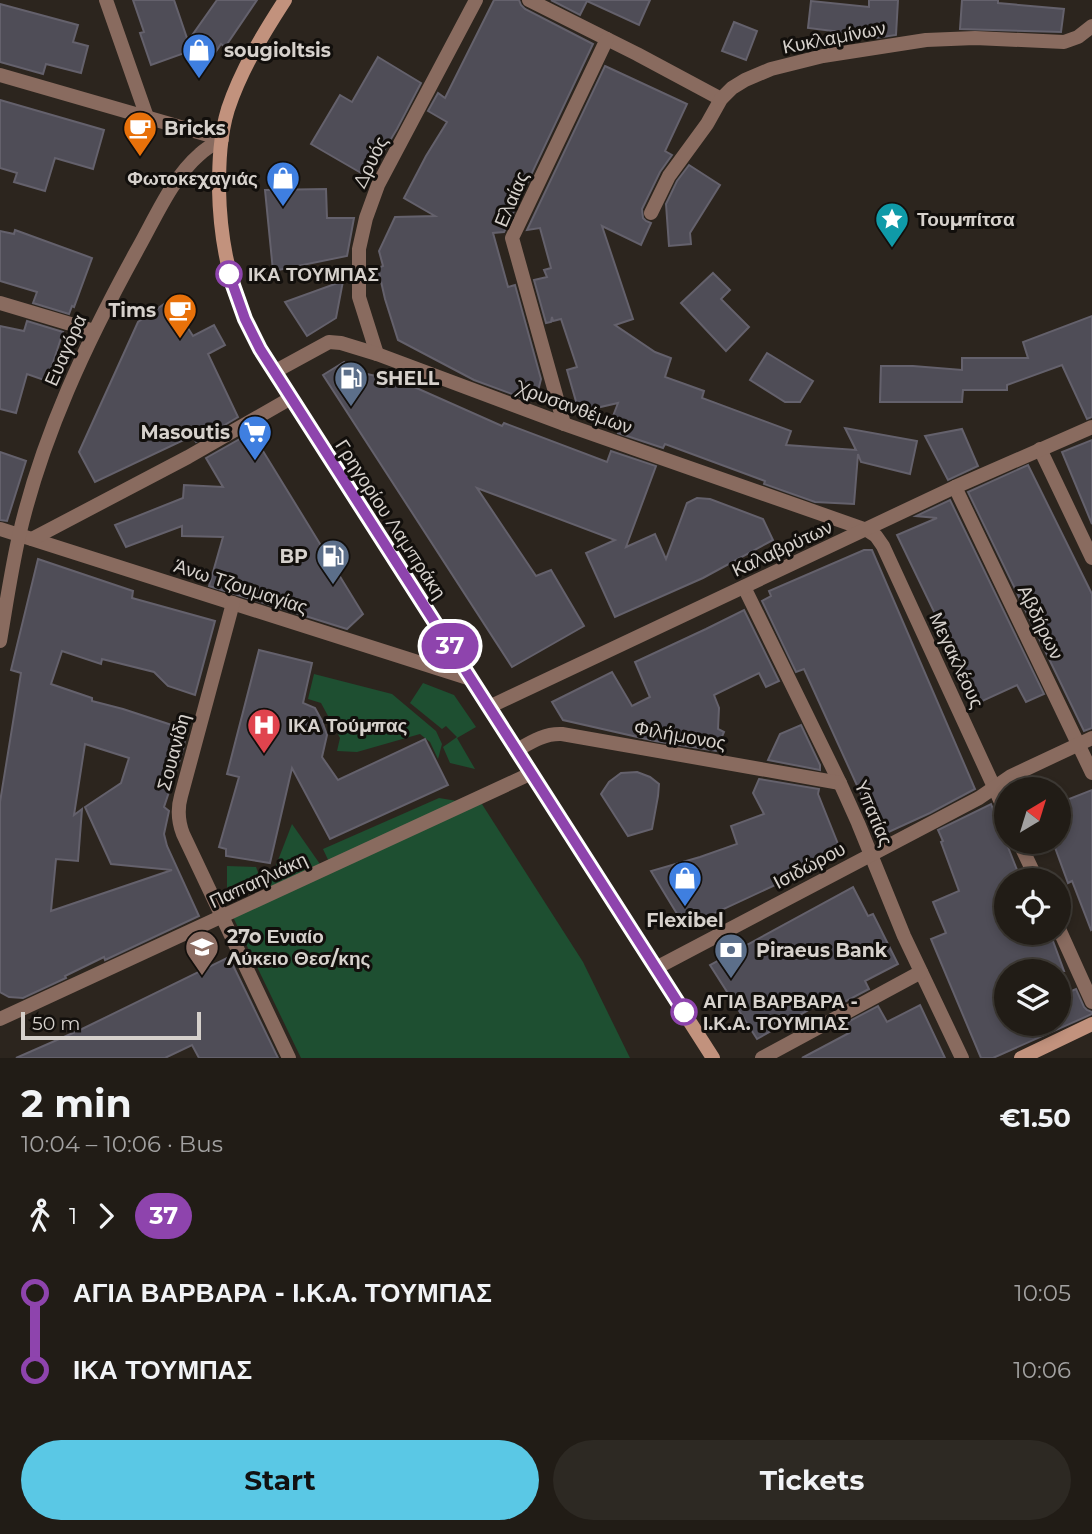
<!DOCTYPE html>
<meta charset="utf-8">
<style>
body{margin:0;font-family:Montserrat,sans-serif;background:#2d2923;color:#f1f3f6;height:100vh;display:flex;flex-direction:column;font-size:26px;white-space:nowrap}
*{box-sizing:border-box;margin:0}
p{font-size:23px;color:#a2a1a1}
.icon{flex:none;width:38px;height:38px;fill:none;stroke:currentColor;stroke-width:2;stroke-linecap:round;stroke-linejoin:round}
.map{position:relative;height:1058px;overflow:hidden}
.side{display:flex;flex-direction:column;background:#211c16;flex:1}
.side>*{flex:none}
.badge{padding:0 14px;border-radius:23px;font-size:24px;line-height:46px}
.needle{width:46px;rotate:38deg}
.fabs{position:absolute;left:994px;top:777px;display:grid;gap:14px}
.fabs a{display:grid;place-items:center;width:77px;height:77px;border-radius:50%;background:#211c16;box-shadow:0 4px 10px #0003,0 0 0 2px #3e3a35;font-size:35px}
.scale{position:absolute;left:21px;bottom:18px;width:180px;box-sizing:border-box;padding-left:7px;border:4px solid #d6d1cc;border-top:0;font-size:19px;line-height:24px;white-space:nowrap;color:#d6d1cc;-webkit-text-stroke:5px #120f0c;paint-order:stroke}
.map>.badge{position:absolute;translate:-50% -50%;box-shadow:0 0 0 4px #fff}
.legs{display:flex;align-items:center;gap:10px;height:77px;padding:0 21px;font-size:23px}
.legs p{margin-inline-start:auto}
.headline{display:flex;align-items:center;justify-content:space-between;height:119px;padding:0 21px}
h1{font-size:38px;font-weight:700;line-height:52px}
.button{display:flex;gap:14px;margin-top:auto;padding:14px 21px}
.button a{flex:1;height:80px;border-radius:42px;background:#5ac8e5;color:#111;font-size:28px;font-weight:700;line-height:80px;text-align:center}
.button a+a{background:#2d2923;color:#f1f3f6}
ul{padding:0 21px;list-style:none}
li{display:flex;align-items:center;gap:24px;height:77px;font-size:26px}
li i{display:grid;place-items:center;width:10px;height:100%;margin:0 9px;background:currentColor}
li i::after{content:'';width:18px;height:18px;margin:-9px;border:5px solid;border-radius:50%;background:#211c16}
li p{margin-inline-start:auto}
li:first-child i{background:linear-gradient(#0000 50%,currentColor 0)}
li:last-child i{background:linear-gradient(currentColor 50%,#0000 0)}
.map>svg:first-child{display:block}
</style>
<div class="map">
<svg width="1092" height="1058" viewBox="0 0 1092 1058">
<rect width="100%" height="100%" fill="#2c251e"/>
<g fill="#1e4f31">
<path d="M314,674l78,20 44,37 6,13 -4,15 -8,-17 -10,-8 -63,18 -20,-1 3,-13 -19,-35 -13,-4z"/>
<path d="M423,683l31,12 22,32 -19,11 18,31 -25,-6 -7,-16 14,-10 -11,-11 -4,3 -32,-26z"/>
<path d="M439,798l24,4 -133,62 -7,-15z"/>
<path d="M480,801l103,161 47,96h-329l-68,-141z"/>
<path d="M292,824l30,43 -57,27z"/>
<path d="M227,866l29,1 3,8 -32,19z"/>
</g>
<g fill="#4f4d57" stroke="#64616c" stroke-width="2" fill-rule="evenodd">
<path d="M133,0h41l14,41 29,-41h40l-32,47 -4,-3 -15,22 -19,-14 -36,13 -11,-32 4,-1z"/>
<path d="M494,0h25l2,5 4,4 68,35 -89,188 -11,1 15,54 7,-2 26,94 -3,12 -7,10 -57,-21 -76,-40 -13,-41 -7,-31 5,-2 -4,-15 16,-34 40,-1 -31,-18 22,-42 21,-34 -19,-11 10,-18 7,5z"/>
<path d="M551,0h99l-11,25 -52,-24 -7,14z"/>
<path d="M869,0h29l-2,35 -20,3 -27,-2v-3l-41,-5 3,-27 58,6z"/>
<path d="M962,0h36v3l66,6 -3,23 -101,-3z"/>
<path d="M0,4l78,21 -5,17 15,4 -7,27 -35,-9 -3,10 -43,-12z"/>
<path d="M734,22l23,9 -11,29 -24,-9z"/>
<path d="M378,57l43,26 -24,46 -29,48 -57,-33 29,-49 12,7z"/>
<path d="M605,66l82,38 -22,47 7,4 -12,17 -18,37 1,9 3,3 5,2 -10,22 -39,-19 31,93 -18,6 40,27 16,6 -6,19 39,14 -2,7 89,33 -5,14 70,5 -11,-22 72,13 -7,33 -49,-12 -3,-8 -4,50 -39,-2 -51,-18 1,-3 -100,-37 -2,4 -45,-15 2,-6 -10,-3 8,-21 -39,9 -12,-42 10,-3 -16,-48 -8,2 -1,-4 -1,5 -5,1 -12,-43 13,-3 -3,-7 7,-2 -11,-40 -13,2z"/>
<path d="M0,100l104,30 -11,39 -38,-11 -10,33 -31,-9 3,-9 -17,-5z"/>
<path d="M689,165l31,20 -30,48 1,11 -22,2 -3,-42 11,-23z"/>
<path d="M326,189l1,29h27l-7,38 -74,15 -8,-81z"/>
<path d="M15,230l77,28 -18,49 -2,-1 -3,8 -36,-11 4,-11 -37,-11v-50l14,3z"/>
<path d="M713,273l17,17 -9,9 28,28 -23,24 -45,-48z"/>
<path d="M343,281l-7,37 -29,18 -22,-34z"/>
<path d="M170,300l23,36 21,-11 11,20 -17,9 30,63 -42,25 -4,-6 -97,46 -16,-30 59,-130z"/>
<path d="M1092,316v101l-5,2 -25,-54 -55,20v5h-44l-1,12h-82l1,-36h32l49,4v-12h66l-5,-16z"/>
<path d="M27,321l36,11 -16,49 -20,-7 -11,39 -16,-4v-83l24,5z"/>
<path d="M767,353l46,28 -13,21h-15l-35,-22z"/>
<path d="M344,362l5,8 54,12 99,44 2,-3 103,39 4,-11 45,15 -30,81 29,-13 11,25 21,-56 10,-5 13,1 53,20 10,21 -70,38 -88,39 -29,-64 29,-13 -138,-52 59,88 15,-6 33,56 -72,41 -189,-292z"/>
<path d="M962,429l16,37 -30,14 -23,-44z"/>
<path d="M247,435l3,6 5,-3 108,176 -16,15 -138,-43 14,-49 -41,-1v-10l-56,21 -11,-22 68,-27 1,-13 39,2 -17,-29z"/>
<path d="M1092,440v84l-30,-72z"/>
<path d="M0,452l26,9 -19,60 -7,-1z"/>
<path d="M1028,465l64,129v134l-8,3 -116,-239z"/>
<path d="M950,500l94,194 -18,8 -9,-17 -39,18 -81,-168 40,-17 -21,-2z"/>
<path d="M864,550h8l103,239 -45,24 -50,23 -76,-167 -8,3 -34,-71 9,-5 -2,-5z"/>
<path d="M38,559l95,32 -1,7 83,23 -20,74 -27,-9 -14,-14 -52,-13 -1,5 -39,-13 -11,33 41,14v3l31,8 64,21 -4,20 -19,57 5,4 -5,23 3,12 32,70 -94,44 -1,-3 -39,19 1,2 -43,20 -14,-1 -9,-5v-190l21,-129 -10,-3zM85,744l44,14 -8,25 -36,24 26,57 61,6 -121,41 5,-52 22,2 4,-52 -8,6z"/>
<path d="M744,610l35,71 -13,6 -7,-14 -45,22 5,13 -1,21 6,3 -8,19 -61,-10 -92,-21 -11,-18 60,-30 20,34 18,-9 -15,-35 71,-33z"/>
<path d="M259,650l53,13 -9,40 12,5 7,13 5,14 -5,22 16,23 87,-41 23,46 -118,54 -38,-71 -22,95 -44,-7v-7l-7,-2 20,-70 -12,-3z"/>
<path d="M801,725l19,40v5l-52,-10 12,-26z"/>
<path d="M637,772l13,5 9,7 -1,12 -6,33 -24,7 -27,-42 8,-12 12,-9z"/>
<path d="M759,779l60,10 -1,5 24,60 -157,73 -34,-56 49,-14 37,-13 -6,-18 33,-12 -11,-21z"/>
<path d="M1092,790v139l-1,1 -19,-49 -4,2 -15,-41h6v-39z"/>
<path d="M991,804l30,76h-15v53h44l14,38h-58v53h53v-28l17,-7 8,18 3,3 5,2v2l-99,44h-12l-50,-119 15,-6 -13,-31 26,-11 -18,-49 2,-1 -5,-11z"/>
<path d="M853,887l15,29 5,-2 25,50 -33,17 4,8 -34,18 -5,-9 -73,41 -47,-74z"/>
<path d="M229,957l49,101h-79l-7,-13 -27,13h-149l66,-29z"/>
<path d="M920,1005l25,53h-143l47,-25 -5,-9 34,-18 9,16z"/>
</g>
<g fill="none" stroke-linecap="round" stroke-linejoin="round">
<g stroke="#896b5f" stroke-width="14">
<path d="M106,0l41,117"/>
<path d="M529,0l108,54 84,45"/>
<path d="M0,75l222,64"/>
<path d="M651,213l18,-37 38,-52 14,-25 11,-11 13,-8 26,-11 52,-13 103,-16 49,-2 89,4 14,-5 14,-11"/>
<path d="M0,303l94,28"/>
<path d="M377,354l-18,-57v-48l7,-31 12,-33 98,-185"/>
<path d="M274,372l55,-30 12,1 36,11 187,70 303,106 9,6 7,10 123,267"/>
<path d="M564,424l-52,-186 95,-199"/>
<path d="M1040,449l52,109"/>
<path d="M955,487l137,286"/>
<path d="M0,529l471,150"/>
<path d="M32,539l156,-82 103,-59"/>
<path d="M744,587l96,196 18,40 46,113 58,122"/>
<path d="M233,603l-52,193c-4,14 -3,25 2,38l106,224"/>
<path d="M0,641c6,-35 11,-70 19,-105 23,-100 68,-195 117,-284 19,-33 35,-73 64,-98 6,-6 14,-10 22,-15"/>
<path d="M489,707l466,-220 137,-60"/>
<path d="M517,750c14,-8 28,-17 45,-16l278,49"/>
<path d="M1019,842l18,38"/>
<path d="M1059,929l33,73"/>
<path d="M656,968l323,-170 32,-22 81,-38"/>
<path d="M0,1019l532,-246"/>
<path d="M762,1058l159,-86"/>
</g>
<g stroke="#c2927d" stroke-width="14">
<path d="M285,0c-22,34 -44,70 -57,109 -8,26 -9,53 -9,80 1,52 11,103 36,150 10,20 24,40 36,59l422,660"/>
<path d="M1021,1058l71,-34"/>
</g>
</g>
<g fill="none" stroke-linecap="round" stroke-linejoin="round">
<g stroke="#fff" stroke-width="16">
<path id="line-1" d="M229,274l16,45 15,30 424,663"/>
</g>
<use href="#line-1" stroke="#8e44ad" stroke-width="10"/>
</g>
<defs>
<g id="shop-pin" transform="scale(1.75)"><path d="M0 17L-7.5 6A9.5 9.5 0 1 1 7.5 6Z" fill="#3f7fe0" stroke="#120f0c"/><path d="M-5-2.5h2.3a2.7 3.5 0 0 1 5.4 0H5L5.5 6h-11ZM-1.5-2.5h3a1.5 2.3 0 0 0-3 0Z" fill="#fff"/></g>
<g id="cafe-pin" transform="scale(1.75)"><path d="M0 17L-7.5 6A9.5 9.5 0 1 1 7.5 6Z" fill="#e8710a" stroke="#120f0c"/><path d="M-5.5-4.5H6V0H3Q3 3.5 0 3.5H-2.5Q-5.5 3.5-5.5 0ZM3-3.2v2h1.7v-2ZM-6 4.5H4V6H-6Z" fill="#fff"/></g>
<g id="sight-pin" transform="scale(1.75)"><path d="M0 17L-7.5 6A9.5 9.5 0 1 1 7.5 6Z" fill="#0f9aa8" stroke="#120f0c"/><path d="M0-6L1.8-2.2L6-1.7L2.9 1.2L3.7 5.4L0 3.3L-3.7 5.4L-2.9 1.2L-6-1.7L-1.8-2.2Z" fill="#fff"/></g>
<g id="fuel-pin" transform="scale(1.75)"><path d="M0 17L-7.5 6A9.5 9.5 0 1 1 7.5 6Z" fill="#5c6f8a" stroke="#120f0c"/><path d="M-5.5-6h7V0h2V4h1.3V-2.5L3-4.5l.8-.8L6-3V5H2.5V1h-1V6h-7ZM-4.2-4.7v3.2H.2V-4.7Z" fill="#fff"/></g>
<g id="supermarket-pin" transform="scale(1.75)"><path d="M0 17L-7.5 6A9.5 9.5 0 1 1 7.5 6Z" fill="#3f7fe0" stroke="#120f0c"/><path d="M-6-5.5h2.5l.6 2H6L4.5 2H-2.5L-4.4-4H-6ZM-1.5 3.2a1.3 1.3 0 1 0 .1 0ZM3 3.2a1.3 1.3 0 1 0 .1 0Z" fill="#fff"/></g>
<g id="hospital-pin" transform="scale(1.75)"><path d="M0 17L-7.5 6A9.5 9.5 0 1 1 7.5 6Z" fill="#e0444e" stroke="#120f0c"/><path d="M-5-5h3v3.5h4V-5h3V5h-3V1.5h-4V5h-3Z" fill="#fff"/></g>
<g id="school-pin" transform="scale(1.75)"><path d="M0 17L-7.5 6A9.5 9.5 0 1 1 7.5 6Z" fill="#8d6e63" stroke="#120f0c"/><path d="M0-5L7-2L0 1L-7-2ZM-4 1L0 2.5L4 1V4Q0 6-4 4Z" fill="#fff"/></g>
<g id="bank-pin" transform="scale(1.75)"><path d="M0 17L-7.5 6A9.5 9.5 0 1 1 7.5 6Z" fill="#5c6f8a" stroke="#120f0c"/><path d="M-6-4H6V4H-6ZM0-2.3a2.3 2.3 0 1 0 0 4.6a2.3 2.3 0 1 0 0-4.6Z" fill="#fff"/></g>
</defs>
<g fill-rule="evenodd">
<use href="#shop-pin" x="199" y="50"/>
<use href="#cafe-pin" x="140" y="128"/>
<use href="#shop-pin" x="283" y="178"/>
<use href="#sight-pin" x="892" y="219"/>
<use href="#cafe-pin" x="180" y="310"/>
<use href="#fuel-pin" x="351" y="378"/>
<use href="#supermarket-pin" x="255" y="432"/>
<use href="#fuel-pin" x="333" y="556"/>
<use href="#hospital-pin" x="264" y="725"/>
<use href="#shop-pin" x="685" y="878"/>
<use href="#school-pin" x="202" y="947"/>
<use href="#bank-pin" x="731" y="950"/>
</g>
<g fill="#fff" stroke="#8e44ad" stroke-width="3.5">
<circle cx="229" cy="274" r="12"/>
<circle cx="684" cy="1012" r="12"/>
</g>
<g text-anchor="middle" stroke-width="6" stroke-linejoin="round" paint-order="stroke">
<g font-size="19" fill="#d6d1cc" stroke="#120f0c">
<text transform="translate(834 37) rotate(-11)" y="7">Κυκλαμίνων</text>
<text transform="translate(370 162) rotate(-64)" y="7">Δρυός</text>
<text transform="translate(511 199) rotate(-67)" y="7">Ελαίας</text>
<text transform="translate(65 350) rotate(-66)" y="7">Ευαγόρα</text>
<text transform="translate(575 407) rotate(20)" y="7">Χρυσανθέμων</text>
<text transform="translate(391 519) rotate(57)" y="7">Γρηγορίου Λαμπράκη</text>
<text transform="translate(782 548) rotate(-25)" y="7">Καλαβρύτων</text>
<text transform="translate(241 586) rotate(18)" y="7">Άνω Τζουμαγίας</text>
<text transform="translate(1041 622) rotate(64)" y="7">Αβδήρων</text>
<text transform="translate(957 660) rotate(65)" y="7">Μεγακλέους</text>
<text transform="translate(680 735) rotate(10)" y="7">Φιλήμονος</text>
<text transform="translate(173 752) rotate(-75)" y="7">Σουανίδη</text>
<text transform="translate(874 813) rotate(67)" y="7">Υπατίας</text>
<text transform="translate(809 865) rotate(-28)" y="7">Ισιδώρου</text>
<text transform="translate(258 880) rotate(-25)" y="7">Παπαηλιάκη</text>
</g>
<g font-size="19" font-weight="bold" fill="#d6d1cc" stroke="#120f0c" text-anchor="start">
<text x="224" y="57">sougioltsis</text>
<text x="164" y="135">Bricks</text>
<text x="258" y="185" text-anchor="end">Φωτοκεχαγιάς</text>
<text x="917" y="226">Τουμπίτσα</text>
<text x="156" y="317" text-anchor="end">Tims</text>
<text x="376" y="385">SHELL</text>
<text x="230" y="439" text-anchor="end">Masoutis</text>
<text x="308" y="563" text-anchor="end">BP</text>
<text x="288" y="732">ΙΚΑ Τούμπας</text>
<text x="685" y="927" text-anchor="middle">Flexibel</text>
<text x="227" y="943">27o Ενιαίο<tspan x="227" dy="22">Λύκειο Θεσ/κης</tspan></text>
<text x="756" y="957">Piraeus Bank</text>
</g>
<g font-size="19" font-weight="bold" fill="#d6d1cc" stroke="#120f0c" text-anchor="start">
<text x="248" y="281">ΙΚΑ ΤΟΥΜΠΑΣ</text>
<text x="703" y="1008">ΑΓΙΑ ΒΑΡΒΑΡΑ -<tspan x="703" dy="22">Ι.Κ.Α. ΤΟΥΜΠΑΣ</tspan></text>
</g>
</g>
</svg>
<div class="fabs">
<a><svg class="needle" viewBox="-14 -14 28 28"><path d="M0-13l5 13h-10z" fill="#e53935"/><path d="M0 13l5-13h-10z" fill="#a2a1a1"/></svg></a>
<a><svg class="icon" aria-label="locate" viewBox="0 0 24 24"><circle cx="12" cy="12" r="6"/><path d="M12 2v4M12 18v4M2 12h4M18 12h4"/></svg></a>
<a><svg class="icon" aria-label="layers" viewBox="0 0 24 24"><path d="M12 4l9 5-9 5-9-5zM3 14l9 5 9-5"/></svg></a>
</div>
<div class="scale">50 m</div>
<b class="badge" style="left:450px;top:646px;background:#8e44ad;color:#fff">37</b>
</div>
<section class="side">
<div class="headline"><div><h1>2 min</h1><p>10:04 – 10:06 · Bus</p></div><b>€1.50</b></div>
<div class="legs"><svg class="icon" aria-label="walk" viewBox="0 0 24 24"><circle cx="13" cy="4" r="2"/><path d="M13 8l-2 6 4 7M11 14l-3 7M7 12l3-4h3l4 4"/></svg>1<svg class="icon" aria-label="forward" viewBox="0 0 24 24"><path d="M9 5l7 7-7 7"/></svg><b class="badge" style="background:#8e44ad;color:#fff">37</b></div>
<ul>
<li><i style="color:#8e44ad"></i><b>ΑΓΙΑ ΒΑΡΒΑΡΑ - Ι.Κ.Α. ΤΟΥΜΠΑΣ</b><p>10:05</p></li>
<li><i style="color:#8e44ad"></i><b>ΙΚΑ ΤΟΥΜΠΑΣ</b><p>10:06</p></li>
</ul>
<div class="button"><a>Start</a><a>Tickets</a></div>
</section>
